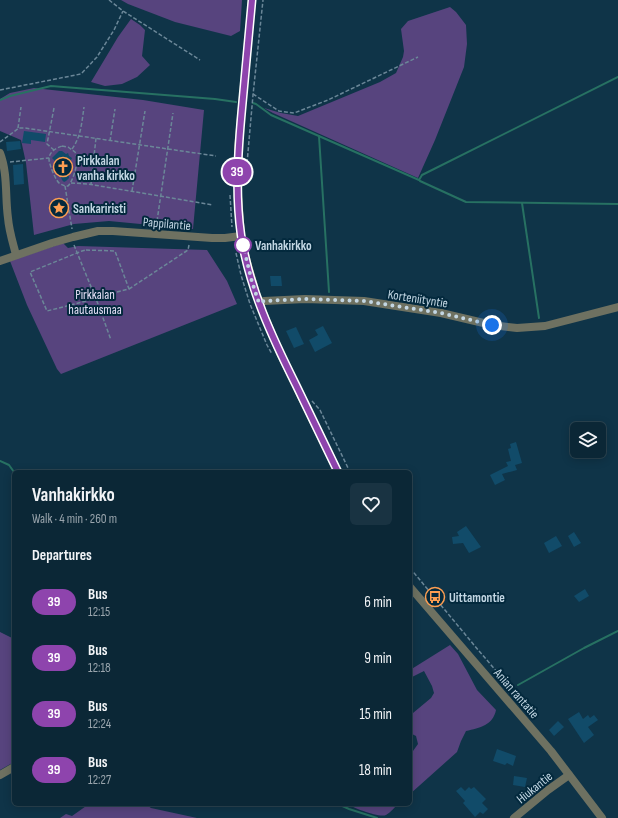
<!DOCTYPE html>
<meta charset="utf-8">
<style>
body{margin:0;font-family:"Sofia Sans Condensed",sans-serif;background:#193342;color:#f1f3f6;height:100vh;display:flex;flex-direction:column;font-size:15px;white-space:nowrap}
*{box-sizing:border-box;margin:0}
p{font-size:13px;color:#9aa5ad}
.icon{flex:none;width:22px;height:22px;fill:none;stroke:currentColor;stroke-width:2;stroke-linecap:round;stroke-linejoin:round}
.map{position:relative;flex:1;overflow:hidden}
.side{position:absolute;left:12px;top:470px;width:400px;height:336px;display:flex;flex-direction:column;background:#0b2736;border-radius:6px;box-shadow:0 2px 10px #0003,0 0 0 1px #2b4451}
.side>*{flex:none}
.badge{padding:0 8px;border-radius:13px;font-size:14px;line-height:26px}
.controls{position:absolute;left:570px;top:422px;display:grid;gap:8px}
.controls a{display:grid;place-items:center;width:36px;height:36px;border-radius:6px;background:#0b2736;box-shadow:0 2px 10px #0003,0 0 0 1px #2b4451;font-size:20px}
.you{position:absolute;width:20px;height:20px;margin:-10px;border:3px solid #fff;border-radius:50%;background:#1a73e8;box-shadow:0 0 0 6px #1a73e833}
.map>.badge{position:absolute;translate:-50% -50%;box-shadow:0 0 0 2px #fff}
h2{padding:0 20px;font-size:15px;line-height:36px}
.round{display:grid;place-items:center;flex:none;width:42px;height:42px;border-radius:6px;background:#193342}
.summary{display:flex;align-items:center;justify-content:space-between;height:68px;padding:0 20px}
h1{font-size:19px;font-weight:700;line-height:30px}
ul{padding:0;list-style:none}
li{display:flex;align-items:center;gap:12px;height:56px;padding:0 20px}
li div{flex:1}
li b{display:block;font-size:15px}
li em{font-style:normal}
li .badge{min-width:44px;font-weight:700;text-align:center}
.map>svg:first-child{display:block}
</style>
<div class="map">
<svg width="618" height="818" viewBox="0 0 618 818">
<rect width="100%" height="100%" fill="#0f3448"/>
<g fill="#57447e">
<path d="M121,0h121l-2,31 -9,5 -56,-14 -47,-18z"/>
<path d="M450,7l6,5 10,13 1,19 -3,23 -29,73 -17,38 -145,-65 -9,-5 17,5 17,3 82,-34 16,-9 7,-16 1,-6 -3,-22 7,-8z"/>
<path d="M131,19l9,6 5,5 -3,26 8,9 -13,12 -15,7 -17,2 -14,-4 27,-45z"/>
<path d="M34,88l109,12 61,10 -11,119 -84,-8 -35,3 -40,11 -8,-72 -5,-23 -21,-9v-32l10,-6z"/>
<path d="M63,243l5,5 10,-2 129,4 20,31 10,23 -176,70 -4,-5 -30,-64 -17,-44z"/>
<path d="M0,632l14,7v123l-14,8z"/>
<path d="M450,645l8,9 19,36 19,20c-3,15 -16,18 -30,21l-5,10 -4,11 -47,42v-42l3,-1 5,-7 -2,-8 -6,-3v-21l3,1 18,-15 3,-5 -2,-7 -8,-15 -14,7v-8z"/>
<path d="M89,804h56l6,4 46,10h-137l6,-4 6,2z"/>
<path d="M347,804h51c-3,3 -7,8 -12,11 -7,3 -32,-7 -39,-11z"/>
</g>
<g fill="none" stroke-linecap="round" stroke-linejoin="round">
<g stroke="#277162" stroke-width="2">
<path d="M0,100l10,-4 41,-10 164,13 21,3"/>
<path d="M253,103l3,1 15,11 148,65 3,-5 196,-98"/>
<path d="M319,136l10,156"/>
<path d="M420,181l46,21 152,2"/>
<path d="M522,203l17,115"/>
<path d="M0,461l9,4 5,7"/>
<path d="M518,685l66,-37 34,-17"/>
<path d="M338,804l11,5 28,9"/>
</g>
</g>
<g fill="#114b69">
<path d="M24,131l22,3 -1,8 -14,-2v4l-9,-1z"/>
<path d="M20,141l1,8 -14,2 -1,-9z"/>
<path d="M59,151h3l4,3 2,-1 1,3 3,2 -2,4 1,10h-3l1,6 -3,3 -2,1 -2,-2 -2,-6h-3l-2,-13 -3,-3z"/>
<path d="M23,164l1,20 -10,1 -1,-20z"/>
<path d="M270,276h11l1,10h-11z"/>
<path d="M323,326l9,17 -17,9 -6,-12 9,-5 -3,-5z"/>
<path d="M296,327l8,17 -10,4 -8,-17z"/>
<path d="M516,442l6,21 -7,2 2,5 -15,4 3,6 -10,5 -5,-10 18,-9 -2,-4 5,-1 -3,-12 3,-1 -1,-4z"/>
<path d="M466,526l15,21 -12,6 -6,-10 -10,1 -1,-7 7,-1 -2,-4z"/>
<path d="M574,532l7,11 -7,4 -6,-11z"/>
<path d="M556,536l6,10 -13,7 -5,-10z"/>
<path d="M585,589l4,7 -10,6 -5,-6z"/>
<path d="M579,712l4,7 5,-4 2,3 4,-3 4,5 -10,7 6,8 -10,8 -16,-24z"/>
<path d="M558,721l6,6 -10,9 -5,-6z"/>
<path d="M497,749l19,7 -3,10 -6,-3 -2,2 -12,-4z"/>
<path d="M514,776l13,2 -2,9 -12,-2z"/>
<path d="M461,787l4,4 4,-4 2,2 3,-2 12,12 -4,4 6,6 -5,5 -3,-2 -5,5 -12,-14 2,-2 -9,-10z"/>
</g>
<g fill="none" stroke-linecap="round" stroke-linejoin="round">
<g stroke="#6b8798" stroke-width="1.5" stroke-dasharray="4 2" stroke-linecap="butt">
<path d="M109,0l14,11 77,49"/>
<path d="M0,90l81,-16 16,-17 17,-27 9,-19"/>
<path d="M253,94l26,17 15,2 34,-13 90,-43"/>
<path d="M54,108l-7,36 7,6"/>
<path d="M18,128l3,-21"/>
<path d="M110,141l5,-32"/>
<path d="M0,142l19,-14h6l191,28"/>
<path d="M62,146l6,1 7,5c1,2 2,5 2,7 0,7 -4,22 -9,27 -4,0 -6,-1 -9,-3 -4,-4 -10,-19 -10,-24 0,-7 7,-11 13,-13z"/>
<path d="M72,149c9,-12 10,-28 12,-42"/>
<path d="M10,162l39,-4"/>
<path d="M246,175l7,-80 10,-95"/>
<path d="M71,183l17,1 125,21"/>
<path d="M91,184l5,-46"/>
<path d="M65,186l7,43"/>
<path d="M132,191l13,-80"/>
<path d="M230,195l2,32"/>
<path d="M157,221l16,-108"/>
<path d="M74,245l24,59 13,36"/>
<path d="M86,250l29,1 14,38 -25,6 -18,6 -39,10 -17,-39 52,-21z"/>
<path d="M236,253l5,22 9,29 17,41 5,9"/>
<path d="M129,289l56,-37 3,-2 1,-5"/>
<path d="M312,401l8,9 30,62"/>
<path d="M410,568l69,83 46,53 4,9"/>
</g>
<g stroke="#6e7161" stroke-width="8">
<path d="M252,0l-14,149v45l3,42 6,26 12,41 20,48 59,121"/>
<path d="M0,153c8,21 5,44 8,65 1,13 5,25 8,37"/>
<path d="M0,261l52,-18 21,-6 25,-6h15l99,7h13l16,-2"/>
<path d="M259,303l5,-2 41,-2 59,2 77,12 51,12 25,3 28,-2 73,-19"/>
<path d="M410,587l141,164 51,67"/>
<path d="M0,775l14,-8"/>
<path d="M514,818l34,-28 21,-15"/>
</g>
</g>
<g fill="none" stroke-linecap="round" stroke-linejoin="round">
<g stroke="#fff" stroke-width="9">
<path id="line" d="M252,0c-3,36 -7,72 -10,108 -4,43 -7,85 -1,127 8,53 31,102 55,150 14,29 28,58 42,87"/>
</g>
<use href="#line" stroke="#8e44ad" stroke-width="6"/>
<path stroke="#c2d6e3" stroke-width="4" stroke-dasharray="0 7.2" d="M243,245l9,37 7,21 5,-2 41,-2 59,2 77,12 51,12"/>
</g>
<defs>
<g id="church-ring" transform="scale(1)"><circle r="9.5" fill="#03293d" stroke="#fc9e52" stroke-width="1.5"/><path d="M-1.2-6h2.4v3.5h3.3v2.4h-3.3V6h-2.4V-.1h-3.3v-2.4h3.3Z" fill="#fc9e52"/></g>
<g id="sight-ring" transform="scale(1)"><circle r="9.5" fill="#03293d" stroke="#fc9e52" stroke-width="1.5"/><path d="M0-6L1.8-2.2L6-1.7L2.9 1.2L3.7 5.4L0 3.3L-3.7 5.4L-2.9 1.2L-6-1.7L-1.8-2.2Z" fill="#fc9e52"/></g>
<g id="bus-ring" transform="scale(1)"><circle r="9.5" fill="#03293d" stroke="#fc9e52" stroke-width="1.5"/><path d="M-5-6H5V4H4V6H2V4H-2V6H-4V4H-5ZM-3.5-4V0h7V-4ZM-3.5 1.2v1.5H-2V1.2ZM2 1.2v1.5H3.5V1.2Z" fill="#fc9e52"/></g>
</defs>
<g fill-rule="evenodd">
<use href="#church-ring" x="63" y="167"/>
<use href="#sight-ring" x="59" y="208"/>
<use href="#bus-ring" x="435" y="597"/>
</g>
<circle fill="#fff" stroke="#8e44ad" stroke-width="2" cx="243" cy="245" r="8"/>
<g text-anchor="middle" stroke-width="4" stroke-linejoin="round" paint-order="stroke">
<g font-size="13" font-weight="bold" fill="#c2d6e3" stroke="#03293d" text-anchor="start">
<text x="77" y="165">Pirkkalan<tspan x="77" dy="15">vanha kirkko</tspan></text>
<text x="73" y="213">Sankariristi</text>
<text x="449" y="602">Uittamontie</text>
</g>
<g font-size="13" fill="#c2d6e3" stroke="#03293d">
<text transform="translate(167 223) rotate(5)" y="5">Pappilantie</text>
<text transform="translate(418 298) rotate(9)" y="5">Korteniityntie</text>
<text transform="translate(517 693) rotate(49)" y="5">Anian rantatie</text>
<text transform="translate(534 787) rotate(-39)" y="5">Hiukantie</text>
</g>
<g font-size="13" font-weight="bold" fill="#c2d6e3" stroke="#03293d" text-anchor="start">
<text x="255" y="250">Vanhakirkko</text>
</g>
<g font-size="13" fill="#e5e0f7" stroke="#03293d">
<text x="95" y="299">Pirkkalan<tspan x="95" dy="15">hautausmaa</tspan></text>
</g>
</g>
</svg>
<div class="controls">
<a><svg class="icon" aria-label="layers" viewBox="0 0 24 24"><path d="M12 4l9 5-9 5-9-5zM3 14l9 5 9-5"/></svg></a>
</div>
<div class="you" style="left:492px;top:325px"></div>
<b class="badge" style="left:237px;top:172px;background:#8e44ad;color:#fff">39</b>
<section class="side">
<div class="summary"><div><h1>Vanhakirkko</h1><p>Walk · 4 min · 260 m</p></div><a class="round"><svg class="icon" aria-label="heart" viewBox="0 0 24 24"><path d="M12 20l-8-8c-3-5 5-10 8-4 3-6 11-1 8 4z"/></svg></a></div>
<h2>Departures</h2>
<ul>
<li><span class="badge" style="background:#8e44ad;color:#fff">39</span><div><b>Bus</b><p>12:15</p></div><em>6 min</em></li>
<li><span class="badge" style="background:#8e44ad;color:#fff">39</span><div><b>Bus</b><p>12:18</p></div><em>9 min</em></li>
<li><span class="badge" style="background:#8e44ad;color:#fff">39</span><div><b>Bus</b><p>12:24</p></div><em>15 min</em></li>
<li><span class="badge" style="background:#8e44ad;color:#fff">39</span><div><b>Bus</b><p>12:27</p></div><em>18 min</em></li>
</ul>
</section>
</div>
